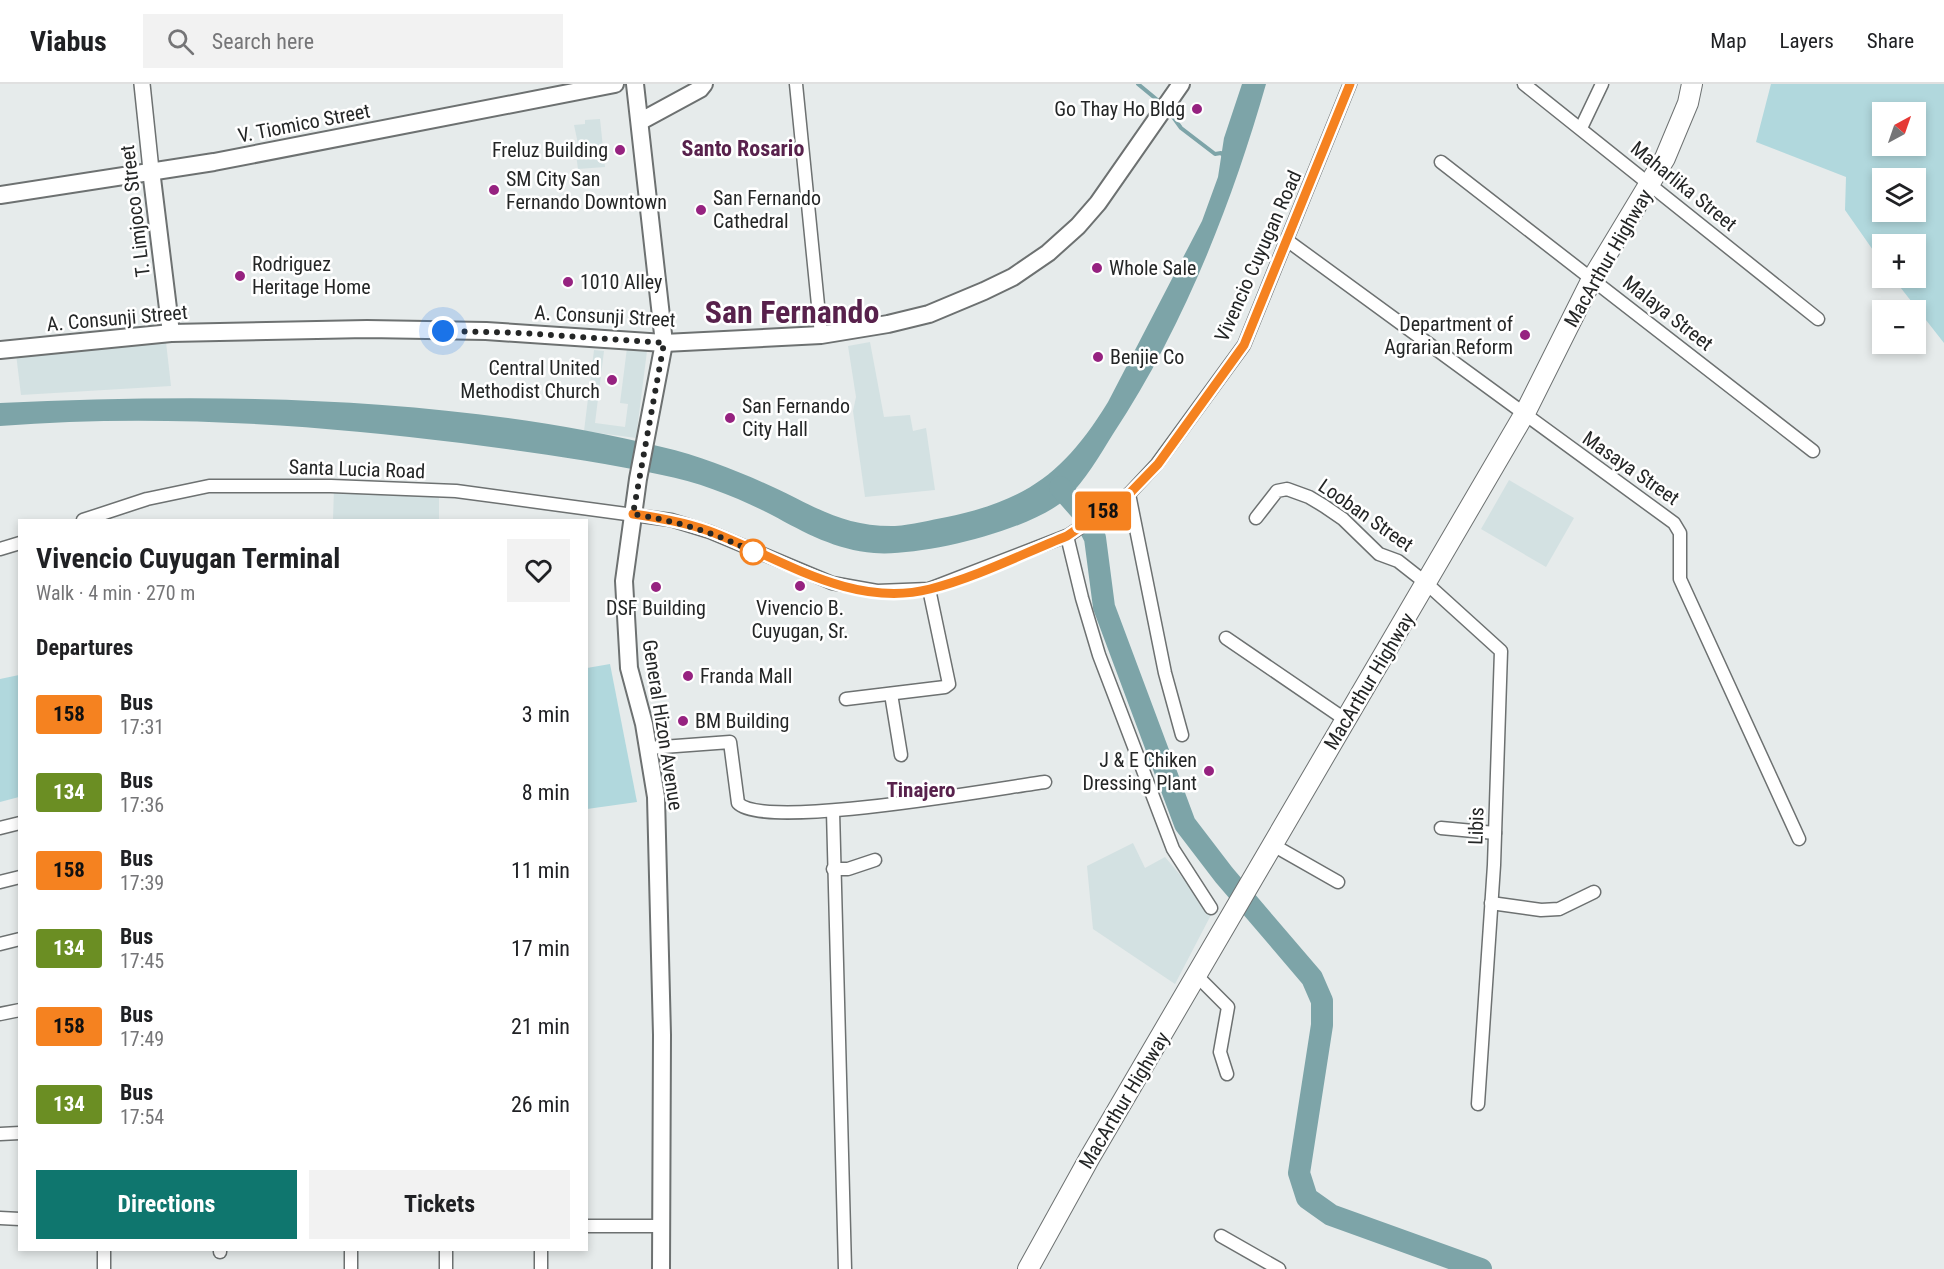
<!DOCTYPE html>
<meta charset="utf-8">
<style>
body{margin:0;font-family:"Roboto Condensed",sans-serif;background:#f2f2f2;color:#202124;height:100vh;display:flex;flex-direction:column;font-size:22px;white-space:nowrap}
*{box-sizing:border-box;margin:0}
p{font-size:20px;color:#757577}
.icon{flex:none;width:33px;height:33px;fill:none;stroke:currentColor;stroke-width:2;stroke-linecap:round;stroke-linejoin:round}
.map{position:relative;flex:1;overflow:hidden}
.panel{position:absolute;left:18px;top:435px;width:570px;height:732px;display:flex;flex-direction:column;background:#fff;border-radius:0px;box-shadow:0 3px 9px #0003}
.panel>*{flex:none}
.badge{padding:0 12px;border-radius:4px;font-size:21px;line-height:39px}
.needle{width:39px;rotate:40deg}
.tools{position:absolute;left:1872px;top:18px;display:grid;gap:12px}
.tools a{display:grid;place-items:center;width:54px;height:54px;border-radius:0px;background:#fff;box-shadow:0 3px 9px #0003;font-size:30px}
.you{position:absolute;width:30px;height:30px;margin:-15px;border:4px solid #fff;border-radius:50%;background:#1a73e8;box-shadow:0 0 0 9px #1a73e833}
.map>.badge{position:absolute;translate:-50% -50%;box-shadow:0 0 0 3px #fff}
h2{padding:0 18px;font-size:22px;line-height:54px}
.round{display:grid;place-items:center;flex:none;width:63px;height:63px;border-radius:0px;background:#f2f2f2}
.summary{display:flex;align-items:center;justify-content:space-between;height:102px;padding:0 18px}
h1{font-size:28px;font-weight:700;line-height:45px}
.action{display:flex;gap:12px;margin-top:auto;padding:12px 18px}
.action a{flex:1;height:69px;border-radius:0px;background:#0f766e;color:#fff;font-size:24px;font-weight:700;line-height:69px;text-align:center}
.action a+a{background:#f2f2f2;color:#202124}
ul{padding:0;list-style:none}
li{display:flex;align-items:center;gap:18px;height:78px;padding:0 18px}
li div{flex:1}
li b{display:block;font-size:22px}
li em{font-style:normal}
li .badge{min-width:66px;font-weight:700;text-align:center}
header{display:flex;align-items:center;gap:36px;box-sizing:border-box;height:84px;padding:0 30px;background:#fff;border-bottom:2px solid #e0e0e0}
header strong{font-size:28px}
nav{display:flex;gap:33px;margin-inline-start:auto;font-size:21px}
.search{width:420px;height:54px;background:#f2f2f2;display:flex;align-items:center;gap:15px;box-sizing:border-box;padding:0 21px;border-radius:0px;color:#757577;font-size:22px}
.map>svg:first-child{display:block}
</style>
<header>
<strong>Viabus</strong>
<div class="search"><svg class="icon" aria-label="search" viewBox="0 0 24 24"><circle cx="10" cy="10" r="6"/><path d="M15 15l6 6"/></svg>Search here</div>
<nav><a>Map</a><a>Layers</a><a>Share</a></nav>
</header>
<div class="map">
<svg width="1944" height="1185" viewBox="0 0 1944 1185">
<rect width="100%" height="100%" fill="#e6ebeb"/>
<g fill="#d3e1e2">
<path d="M600,35l5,48 -27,2 -2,-15 4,-1 -6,-28 11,-1v-4z"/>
<path d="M166,258l5,44 -150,9 -5,-41z"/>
<path d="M870,258l14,75 26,-2 3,16 13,-3 9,62 -70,7 -12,-86 3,-14 -8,-51z"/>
<path d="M627,264l20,3 -11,87 -52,-7 10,-81 10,1 -9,72 30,4 3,-23 -8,-1z"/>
<path d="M1509,396l65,38 -28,49 -65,-38z"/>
<path d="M334,403l105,5v28h-106z"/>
<path d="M1133,759l12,25 20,-11 47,56 -37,71 -82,-55 -6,-63z"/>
</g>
<g fill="#b1d8dd" fill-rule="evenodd">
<path d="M1771,0h173v259l-51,-65h23v-34h-34v19l-37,-53 1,-33 -90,-35zM1882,28h34v34h-34zM1882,94h34v34h-34z"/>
<path d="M610,580l27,138 -50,7v-141z"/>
<path d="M19,591v122l-19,5v-123z"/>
</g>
<path fill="#7da4a8" d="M1242,0h24c-35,122 -83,244 -153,350 -13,21 -28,47 -46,64 -35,32 -145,59 -193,55 -38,-3 -69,-20 -102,-38 -33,-17 -73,-33 -110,-40 -66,-14 -133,-23 -201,-32 -153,-19 -307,-29 -461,-17v-23c221,-10 446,-8 662,44 39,9 76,24 111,40 43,20 71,40 122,39 17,-1 35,-6 52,-9 81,-17 118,-45 161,-115l94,-181 16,-44 6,-39z"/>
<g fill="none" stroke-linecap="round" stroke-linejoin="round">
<g stroke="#7da4a8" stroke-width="4">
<path d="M1138,0l23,19"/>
<path d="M1168,26l13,18 34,26 6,-1 4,4"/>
</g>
<path stroke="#7da4a8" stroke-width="22" d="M1060,403l22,25 13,26 9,69 81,217 39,51 88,103 10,23v24l-23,148 8,25 24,17 150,54"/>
<g stroke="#6d7171" stroke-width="15">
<g id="minor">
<path d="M796,0l25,251"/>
<path d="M1524,0l294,235"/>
<path d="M1581,44l21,-44"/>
<path d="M1441,78l372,289"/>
<path d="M1288,157l386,282 6,10v46l119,260"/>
<path d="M1129,410l36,179 17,62"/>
<path d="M1256,434l21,-27 10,-2 22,8 15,9 19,13 36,35 19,7 28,22 75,68 -7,214 -16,239"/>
<path d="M83,436l64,-21 62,-13h122l125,5 215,29 39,12 122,51 45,8 52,-2 140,-54 60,-41 28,-30 87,-119 106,-261"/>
<path d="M1067,452l15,62 17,57 74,194 38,59"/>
<path d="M0,465l20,-6"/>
<path d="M1226,554l120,82"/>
<path d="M891,610l10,61"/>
<path d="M846,615l99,-12 4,-3 -20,-95"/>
<path d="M649,664l81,-6 8,61c25,28 261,-15 307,-21"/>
<path d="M833,727l12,458"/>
<path d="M0,744l20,-5"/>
<path d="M1441,744l54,5"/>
<path d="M1273,761l65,37"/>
<path d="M833,785h15l27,-9"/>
<path d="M0,798l20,-5"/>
<path d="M1491,819l50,7 18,-1 35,-17"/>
<path d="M0,860l20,-5"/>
<path d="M1198,893l30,30 -8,45 7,22"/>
<path d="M0,930l20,-4"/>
<path d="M0,1050l20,-1"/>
<path d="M0,1134l20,1"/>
<path d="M586,1142h75"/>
<path d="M1221,1152l58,33"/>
<path d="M104,1166v19"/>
<path d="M220,1166v2"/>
<path d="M351,1166v19"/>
<path d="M446,1185v-19"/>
<path d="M541,1185v-19"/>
</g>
</g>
<g stroke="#6d7171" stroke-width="18">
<path id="tertiary" d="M142,0l9,86"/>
</g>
<g stroke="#6d7171" stroke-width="20">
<g id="secondary">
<path d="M635,0l29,259 -26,136 -14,102 5,87 15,56 12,73 6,238 -1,234"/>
<path d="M641,37l59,-32 4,-5"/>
<path d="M151,86l20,163"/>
<path d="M0,111l214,-33 401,-78"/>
<path d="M0,266l171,-17 196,-4 119,2 178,12 157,-8 67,-11 41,-10 55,-23 29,-14 35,-24 30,-27 20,-23 83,-119"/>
</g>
</g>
<g stroke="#6d7171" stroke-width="22">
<path id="trunk" d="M1028,1185l62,-112 435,-744 67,-134 73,-121 23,-55 4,-19"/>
</g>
<use href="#minor" stroke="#fff" stroke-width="12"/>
<use href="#tertiary" stroke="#fff" stroke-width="15"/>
<use href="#secondary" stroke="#fff" stroke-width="16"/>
<use href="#trunk" stroke="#fff" stroke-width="20"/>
</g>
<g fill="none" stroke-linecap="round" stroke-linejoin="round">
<g stroke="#fff" stroke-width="14">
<path id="line" d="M633,430c26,4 51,8 76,17 70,26 142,78 221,58 47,-12 92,-35 137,-53l62,-42 29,-30 86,-119 106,-261"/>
</g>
<use href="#line" stroke="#f58220" stroke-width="9"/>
<path stroke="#242626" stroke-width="6" stroke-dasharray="0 10.8" d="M443,247l80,2 141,10 -31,171c43,7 81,18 120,38"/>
</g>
<g fill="#962280" stroke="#fff" stroke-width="2">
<circle cx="1197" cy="25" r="6"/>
<circle cx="620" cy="66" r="6"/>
<circle cx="494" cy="106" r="6"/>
<circle cx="701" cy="126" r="6"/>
<circle cx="1097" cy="184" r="6"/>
<circle cx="240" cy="192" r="6"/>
<circle cx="568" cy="198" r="6"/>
<circle cx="1525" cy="251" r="6"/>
<circle cx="1098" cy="273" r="6"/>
<circle cx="612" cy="296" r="6"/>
<circle cx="730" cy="334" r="6"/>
<circle cx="800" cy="502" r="6"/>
<circle cx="656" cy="503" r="6"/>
<circle cx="688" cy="592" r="6"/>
<circle cx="683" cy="637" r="6"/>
<circle cx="1209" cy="687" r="6"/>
</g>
<circle fill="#fff" stroke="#f58220" stroke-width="3" cx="753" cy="468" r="12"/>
<g text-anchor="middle" stroke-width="5" stroke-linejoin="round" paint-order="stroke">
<g font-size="20" fill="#242626" stroke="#fff" text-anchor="start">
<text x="1185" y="32" text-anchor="end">Go Thay Ho Bldg</text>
<text x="608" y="73" text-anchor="end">Freluz Building</text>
<text x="506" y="102">SM City San<tspan x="506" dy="23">Fernando Downtown</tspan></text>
<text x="713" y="121">San Fernando<tspan x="713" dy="23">Cathedral</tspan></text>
<text x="252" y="187">Rodriguez<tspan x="252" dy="23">Heritage Home</tspan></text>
<text x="1109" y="191">Whole Sale</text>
<text x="580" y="205">1010 Alley</text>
<text x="1513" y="247" text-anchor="end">Department of<tspan x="1513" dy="23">Agrarian Reform</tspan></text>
<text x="1110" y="280">Benjie Co</text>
<text x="600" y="291" text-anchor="end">Central United<tspan x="600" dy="23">Methodist Church</tspan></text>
<text x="742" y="329">San Fernando<tspan x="742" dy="23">City Hall</tspan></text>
<text x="656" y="531" text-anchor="middle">DSF Building</text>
<text x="800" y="531" text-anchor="middle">Vivencio B.<tspan x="800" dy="23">Cuyugan, Sr.</tspan></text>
<text x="700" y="599">Franda Mall</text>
<text x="695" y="644">BM Building</text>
<text x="1197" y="683" text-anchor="end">J &amp; E Chiken<tspan x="1197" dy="23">Dressing Plant</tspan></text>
</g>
<g font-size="20" fill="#242626" stroke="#fff">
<text transform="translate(304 39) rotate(-11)" y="7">V. Tiomico Street</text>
<text transform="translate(1684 102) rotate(39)" y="7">Maharlika Street</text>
<text transform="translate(135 127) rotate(-97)" y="7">T. Limjoco Street</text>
<text transform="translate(1258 172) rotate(-66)" y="7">Vivencio Cuyugan Road</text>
<text transform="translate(1608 174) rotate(-60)" y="7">MacArthur Highway</text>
<text transform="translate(1668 229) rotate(38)" y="7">Malaya Street</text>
<text transform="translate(605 232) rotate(3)" y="7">A. Consunji Street</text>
<text transform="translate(117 234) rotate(-5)" y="7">A. Consunji Street</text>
<text transform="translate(1631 384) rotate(35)" y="7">Masaya Street</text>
<text transform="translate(357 385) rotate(2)" y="7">Santa Lucia Road</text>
<text transform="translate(1366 431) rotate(35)" y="7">Looban Street</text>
<text transform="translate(1369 597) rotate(-59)" y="7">MacArthur Highway</text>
<text transform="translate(663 641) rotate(81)" y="7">General Hizon Avenue</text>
<text transform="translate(1476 742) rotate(-88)" y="7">Libis</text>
<text transform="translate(1124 1016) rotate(-59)" y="7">MacArthur Highway</text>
</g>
<g font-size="21" font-weight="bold" fill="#58214c" stroke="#fff">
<text x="921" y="713">Tinajero</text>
</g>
<g font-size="22" font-weight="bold" fill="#58214c" stroke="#fff">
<text x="743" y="72">Santo Rosario</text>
</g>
<g font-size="32" font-weight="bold" fill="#58214c" stroke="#fff">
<text x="792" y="239">San Fernando</text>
</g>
</g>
</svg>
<div class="tools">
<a><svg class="needle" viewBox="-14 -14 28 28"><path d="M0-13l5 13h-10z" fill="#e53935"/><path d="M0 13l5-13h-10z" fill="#757577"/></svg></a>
<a><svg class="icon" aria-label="layers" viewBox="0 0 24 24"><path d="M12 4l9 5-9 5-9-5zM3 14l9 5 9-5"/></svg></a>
<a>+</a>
<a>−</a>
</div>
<div class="you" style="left:443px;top:247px"></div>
<b class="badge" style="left:1103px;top:427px;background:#f58220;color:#111">158</b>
<section class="panel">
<div class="summary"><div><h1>Vivencio Cuyugan Terminal</h1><p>Walk · 4 min · 270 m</p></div><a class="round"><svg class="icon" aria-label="heart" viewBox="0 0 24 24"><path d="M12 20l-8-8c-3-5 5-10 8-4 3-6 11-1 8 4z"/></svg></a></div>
<h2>Departures</h2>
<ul>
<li><span class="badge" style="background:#f58220;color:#111">158</span><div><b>Bus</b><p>17:31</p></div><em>3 min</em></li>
<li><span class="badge" style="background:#6b8e23;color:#fff">134</span><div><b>Bus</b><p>17:36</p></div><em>8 min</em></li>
<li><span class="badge" style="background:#f58220;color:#111">158</span><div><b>Bus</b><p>17:39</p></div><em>11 min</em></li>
<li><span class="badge" style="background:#6b8e23;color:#fff">134</span><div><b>Bus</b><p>17:45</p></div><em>17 min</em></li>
<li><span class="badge" style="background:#f58220;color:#111">158</span><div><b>Bus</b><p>17:49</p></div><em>21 min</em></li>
<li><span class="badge" style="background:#6b8e23;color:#fff">134</span><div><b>Bus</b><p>17:54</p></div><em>26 min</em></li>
</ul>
<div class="action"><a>Directions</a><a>Tickets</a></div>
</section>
</div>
